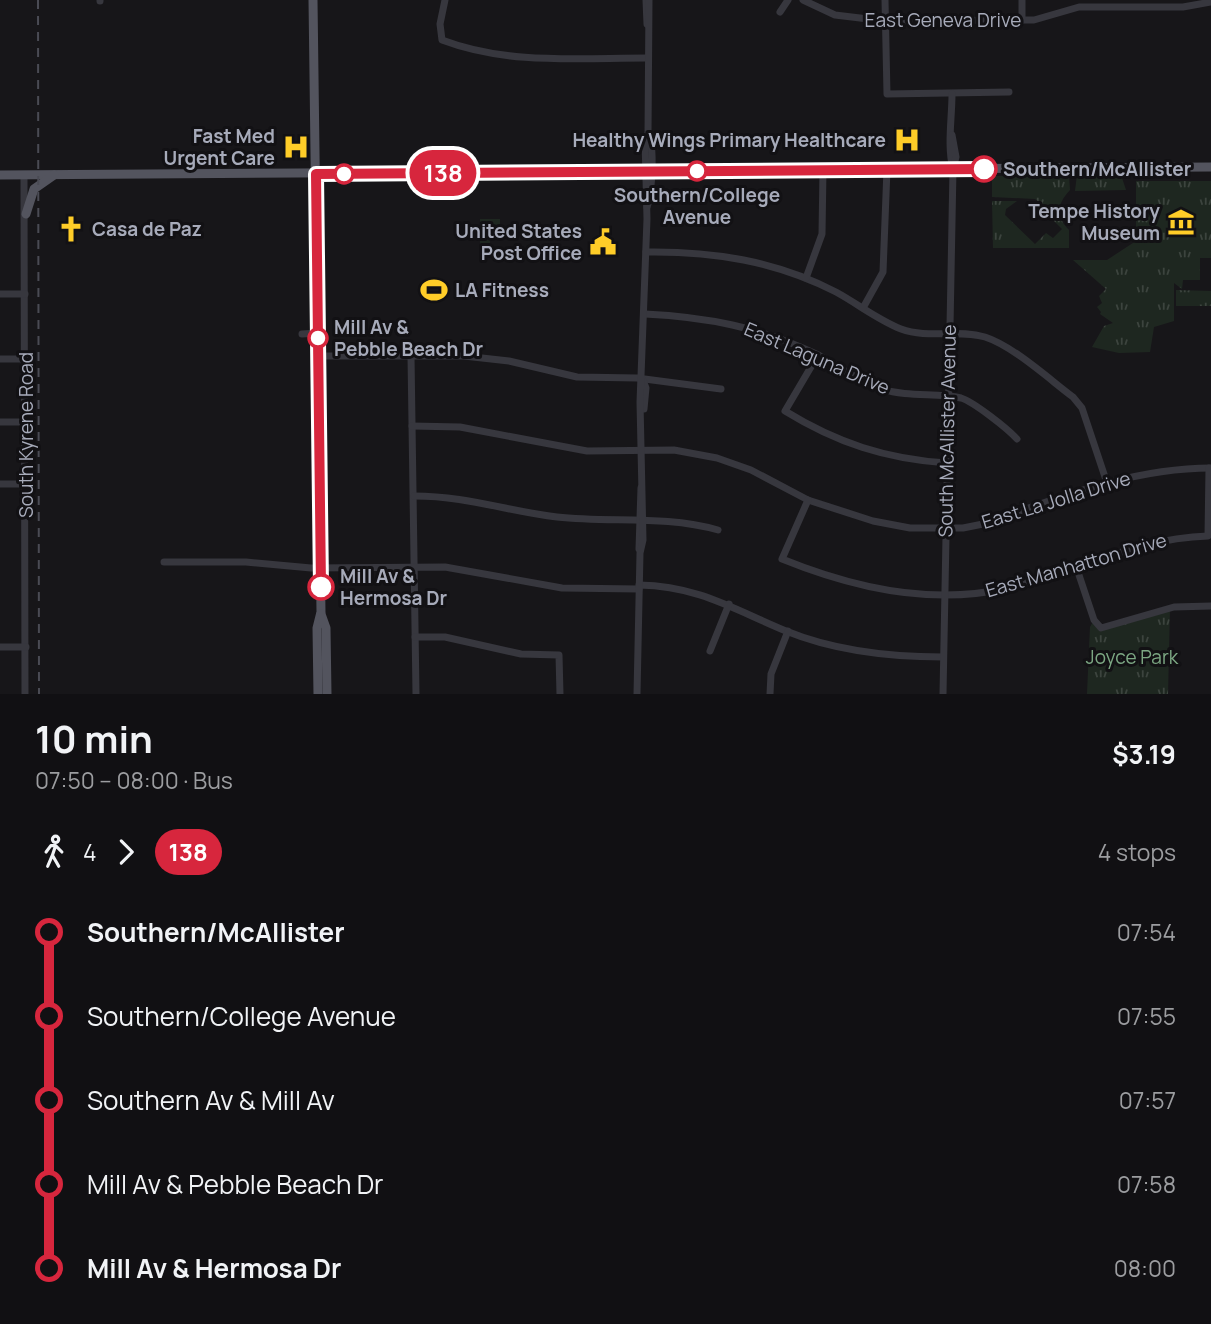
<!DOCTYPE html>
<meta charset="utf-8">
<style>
body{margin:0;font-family:Manrope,sans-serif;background:#1a191c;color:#f1f3f6;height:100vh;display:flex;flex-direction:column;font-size:26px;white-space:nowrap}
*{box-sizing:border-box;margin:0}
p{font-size:23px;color:#9c9da0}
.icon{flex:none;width:38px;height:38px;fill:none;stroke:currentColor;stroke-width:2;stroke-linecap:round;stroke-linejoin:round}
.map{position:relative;height:694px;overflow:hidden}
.sheet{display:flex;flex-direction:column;background:#111013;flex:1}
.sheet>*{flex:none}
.badge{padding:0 14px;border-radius:23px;font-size:24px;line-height:46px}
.map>.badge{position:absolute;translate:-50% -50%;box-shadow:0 0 0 4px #fff}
.legs{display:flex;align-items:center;gap:10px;height:77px;padding:0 35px;font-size:23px}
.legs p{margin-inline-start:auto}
.overview{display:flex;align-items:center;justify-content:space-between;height:119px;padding:0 35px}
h1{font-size:38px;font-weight:700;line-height:52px}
ul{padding:0 35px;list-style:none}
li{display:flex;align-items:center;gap:24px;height:84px;font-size:26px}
li i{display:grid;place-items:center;width:10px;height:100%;margin:0 9px;background:currentColor}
li i::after{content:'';width:18px;height:18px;margin:-9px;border:5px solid;border-radius:50%;background:#111013}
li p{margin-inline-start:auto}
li:first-child i{background:linear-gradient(#0000 50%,currentColor 0)}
li:last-child i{background:linear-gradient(currentColor 50%,#0000 0)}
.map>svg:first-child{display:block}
</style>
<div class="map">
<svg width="1211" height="694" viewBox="0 0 1211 694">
<defs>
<pattern id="park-tufts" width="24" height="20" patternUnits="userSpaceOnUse" patternTransform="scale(1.75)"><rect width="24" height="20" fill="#1e2720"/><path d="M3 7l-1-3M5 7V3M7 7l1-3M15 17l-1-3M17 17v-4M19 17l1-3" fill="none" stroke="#3c443e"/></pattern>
</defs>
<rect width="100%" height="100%" fill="#171619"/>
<g fill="url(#park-tufts)">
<path d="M1069,175l1,15c-13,14 -15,26 -1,40v18h-76l-1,-47h25l-11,8 -1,6 30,29 11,-11 7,5 9,-9 -8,-8 2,-7 -21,-15 -43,-2v-21z"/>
<path d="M1077,175h44l5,15 -51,1z"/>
<path d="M1136,181h75v77h-11v22h-17l-1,9 -8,-6v38l-20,6 -4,25 -31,1 -27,-6 12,-21 9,-3 -13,-9 1,-2 -4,-5 5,-4 -3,-7 7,-7 -33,-29h34l29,-19z"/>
<path d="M480,219h20v16h-10v10h-10z"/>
<path d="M1176,290l35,1v15h-35z"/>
<path d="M1170,608l-2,86h-81l3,-67 4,-7 7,8z"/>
</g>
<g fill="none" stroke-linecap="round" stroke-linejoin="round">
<g stroke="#37373e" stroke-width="7">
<path d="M100,0v1"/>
<path d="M445,0l-5,24 2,16c66,25 136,18 205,18"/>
<path d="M646,0l1,24"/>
<path d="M803,0l32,15 50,6 149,-1 45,-13h104l28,-5"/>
<path d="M885,0l2,94 122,-2"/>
<path d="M780,12l8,-12"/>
<path d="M1022,20v-20"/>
<path d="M952,94c0,24 -5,52 1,75"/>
<path d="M24,175l1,519"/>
<path d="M647,207c5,-14 8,-61 1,-73l1,-134"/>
<path d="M646,252c67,-1 130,9 190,40 22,12 42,28 65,37 27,10 57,0 84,8 28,9 64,42 88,60l9,11 25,75"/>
<path d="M806,278l16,-44 1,-64"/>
<path d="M0,294h25"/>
<path d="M863,308l20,-36 4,-103"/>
<path d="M645,314c61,3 115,13 171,40 22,11 41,27 66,35 27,9 55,3 79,9 13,4 47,31 56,41"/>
<path d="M302,334l16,-1"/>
<path d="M818,355l-33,56c52,32 101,48 162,52"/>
<path d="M318,356h146l45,5 68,16 60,1 84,11"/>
<path d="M411,356l5,338"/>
<path d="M0,359h25"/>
<path d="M643,380l3,8 -2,21"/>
<path d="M0,422h26"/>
<path d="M412,426l48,1 127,24 87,-1 43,8 34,12 57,30 65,21 37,7h53l20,-4c74,-26 149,-56 228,-56"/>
<path d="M0,484h26"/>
<path d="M414,496c53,0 92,15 143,21 55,6 107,-2 161,13"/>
<path d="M808,500l-26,59c69,28 150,47 225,29 69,-16 129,-50 201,-52l1,-68"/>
<path d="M639,549l2,-61"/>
<path d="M164,562h82l65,6 134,-1 117,21 77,1"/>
<path d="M1076,566l18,54 7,8 73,-21 37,-1"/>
<path d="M639,585c59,1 94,24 147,46 49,20 105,26 157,26"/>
<path d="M415,637h30l76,17 38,1 1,39"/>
<path d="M0,647h26"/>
<path d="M710,651l19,-47"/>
<path d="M637,694l3,-141 3,-13 -3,-138 7,-183 -2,-80 3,-5"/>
<path d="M770,694l1,-20 17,-43"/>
<path d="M943,694l10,-525 3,-12 -4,-22"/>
</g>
<g stroke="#53545e" stroke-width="9">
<path d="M313,0l8,612 -4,16 1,66"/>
<path d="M0,175l1211,-8"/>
<path d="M26,214l8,-25 20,-14"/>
<path d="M321,614l5,14 1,66"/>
</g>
<path stroke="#4a4b54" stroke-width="2" stroke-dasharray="9 7" stroke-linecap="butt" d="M38,0l1,694"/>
</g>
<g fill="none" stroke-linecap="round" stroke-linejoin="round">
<g stroke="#fff" stroke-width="16">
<path id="line-1" d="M321,587l-5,-413 668,-5"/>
</g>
<use href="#line-1" stroke="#d7263d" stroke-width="10"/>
</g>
<defs>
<g id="hospital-bare" transform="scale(2.1)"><path d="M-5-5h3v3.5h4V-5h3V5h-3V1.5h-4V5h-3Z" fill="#ffcd28" stroke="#121114" stroke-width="2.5" paint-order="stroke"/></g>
<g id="museum-bare" transform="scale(2.1)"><path d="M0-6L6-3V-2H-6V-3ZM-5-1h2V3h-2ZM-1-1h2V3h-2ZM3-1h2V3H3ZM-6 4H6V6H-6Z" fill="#ffcd28" stroke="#121114" stroke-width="2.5" paint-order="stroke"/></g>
<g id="church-bare" transform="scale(2.1)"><path d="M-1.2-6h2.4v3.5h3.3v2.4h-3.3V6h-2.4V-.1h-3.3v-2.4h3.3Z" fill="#ffcd28" stroke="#121114" stroke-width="2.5" paint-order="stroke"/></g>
<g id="civic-bare" transform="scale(2.1)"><path d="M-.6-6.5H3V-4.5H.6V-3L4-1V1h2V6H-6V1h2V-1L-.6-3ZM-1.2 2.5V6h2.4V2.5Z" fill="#ffcd28" stroke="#121114" stroke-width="2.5" paint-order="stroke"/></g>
<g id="stadium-bare" transform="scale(2.1)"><path d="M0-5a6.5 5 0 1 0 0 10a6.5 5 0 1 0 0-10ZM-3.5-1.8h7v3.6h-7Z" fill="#ffcd28" stroke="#121114" stroke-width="2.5" paint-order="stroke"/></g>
</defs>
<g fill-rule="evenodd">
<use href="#hospital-bare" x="907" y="140"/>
<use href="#hospital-bare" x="296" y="147"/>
<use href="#museum-bare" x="1181" y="222"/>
<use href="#church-bare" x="71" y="229"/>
<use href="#civic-bare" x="603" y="242"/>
<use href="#stadium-bare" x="434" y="290"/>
</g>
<g fill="#fff" stroke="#d7263d" stroke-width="3.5">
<circle cx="984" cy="169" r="12"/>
<circle cx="697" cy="171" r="9"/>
<circle cx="344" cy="174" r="9"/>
<circle cx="318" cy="338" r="9"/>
<circle cx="321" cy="587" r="12"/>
</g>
<g text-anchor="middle" stroke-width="6" stroke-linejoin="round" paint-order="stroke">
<g font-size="19" fill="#a7abba" stroke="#121114">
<text x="943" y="27">East Geneva Drive</text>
<text transform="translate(817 358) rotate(23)" y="7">East Laguna Drive</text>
<text transform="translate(947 431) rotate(-89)" y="7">South McAllister Avenue</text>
<text transform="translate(26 435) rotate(-90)" y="7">South Kyrene Road</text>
<text transform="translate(1056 500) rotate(-17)" y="7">East La Jolla Drive</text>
<text transform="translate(1076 565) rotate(-16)" y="7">East Manhatton Drive</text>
</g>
<g font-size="19" font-weight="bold" fill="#a7abba" stroke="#121114" text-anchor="end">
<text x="275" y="143">Fast Med<tspan x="275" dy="22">Urgent Care</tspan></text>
<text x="886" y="147">Healthy Wings Primary Healthcare</text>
<text x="1160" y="218">Tempe History<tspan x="1160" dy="22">Museum</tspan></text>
<text x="92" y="236" text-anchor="start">Casa de Paz</text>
<text x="582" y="238">United States<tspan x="582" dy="22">Post Office</tspan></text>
<text x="455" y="297" text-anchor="start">LA Fitness</text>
</g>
<g font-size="19" font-weight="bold" fill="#a7abba" stroke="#121114" text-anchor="start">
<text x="1003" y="176">Southern/McAllister</text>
<text x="697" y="202" text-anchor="middle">Southern/College<tspan x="697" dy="22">Avenue</tspan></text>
<text x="334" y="334">Mill Av &amp;<tspan x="334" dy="22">Pebble Beach Dr</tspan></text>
<text x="340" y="583">Mill Av &amp;<tspan x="340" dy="22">Hermosa Dr</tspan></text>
</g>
<g font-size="19" fill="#7ca783" stroke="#121114">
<text x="1132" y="664">Joyce Park</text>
</g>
</g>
</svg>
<b class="badge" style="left:443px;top:173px;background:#d7263d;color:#fff">138</b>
</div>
<section class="sheet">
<div class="overview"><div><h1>10 min</h1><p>07:50 – 08:00 · Bus</p></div><b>$3.19</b></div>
<div class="legs"><svg class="icon" aria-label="walk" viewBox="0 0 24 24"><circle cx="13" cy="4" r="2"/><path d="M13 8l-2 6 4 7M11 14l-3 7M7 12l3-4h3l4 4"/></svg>4<svg class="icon" aria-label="forward" viewBox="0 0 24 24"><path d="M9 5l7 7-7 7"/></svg><b class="badge" style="background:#d7263d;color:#fff">138</b><p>4 stops</p></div>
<ul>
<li><i style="color:#d7263d"></i><b>Southern/McAllister</b><p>07:54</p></li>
<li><i style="color:#d7263d"></i><span>Southern/College Avenue</span><p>07:55</p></li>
<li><i style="color:#d7263d"></i><span>Southern Av &amp; Mill Av</span><p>07:57</p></li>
<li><i style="color:#d7263d"></i><span>Mill Av &amp; Pebble Beach Dr</span><p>07:58</p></li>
<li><i style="color:#d7263d"></i><b>Mill Av &amp; Hermosa Dr</b><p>08:00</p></li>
</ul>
</section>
